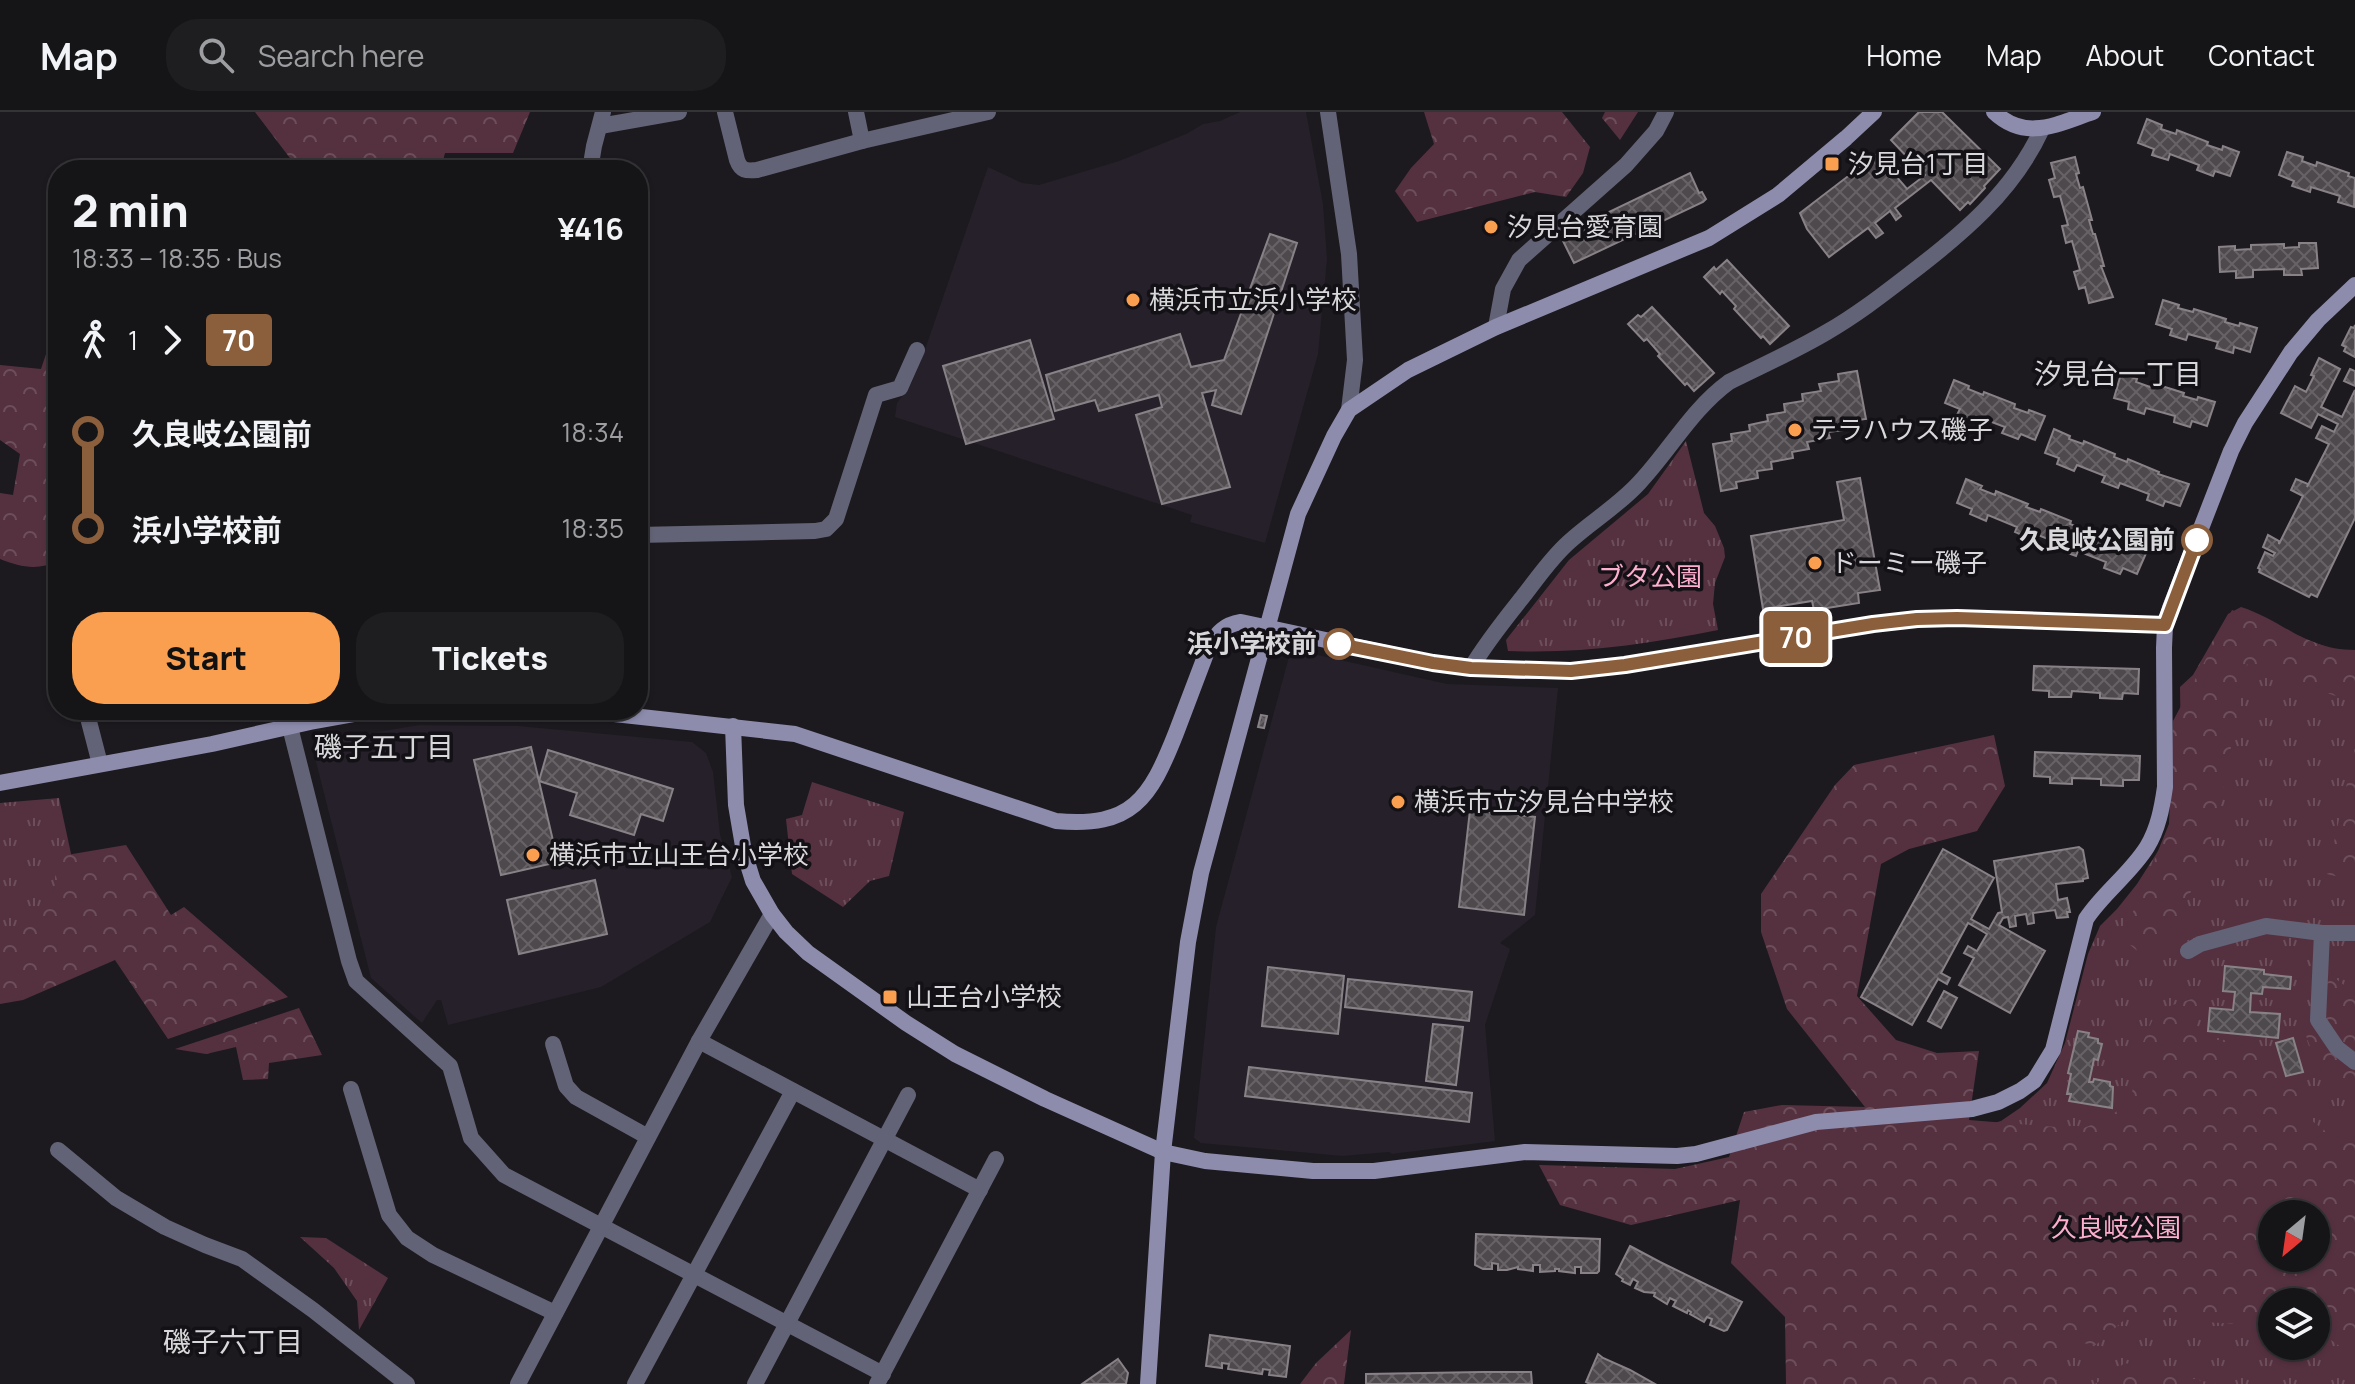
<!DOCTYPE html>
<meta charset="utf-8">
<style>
body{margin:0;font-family:Manrope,"Noto Sans JP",sans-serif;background:#1e1d20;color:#f1f3f6;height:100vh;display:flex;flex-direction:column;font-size:30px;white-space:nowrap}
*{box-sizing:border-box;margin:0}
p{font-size:26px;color:#9d9ea1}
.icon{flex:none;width:44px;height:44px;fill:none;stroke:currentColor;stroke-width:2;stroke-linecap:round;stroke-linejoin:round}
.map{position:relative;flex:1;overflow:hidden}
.side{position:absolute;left:48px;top:48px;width:600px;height:560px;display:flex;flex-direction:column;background:#151417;border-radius:32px;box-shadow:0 2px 6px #0004,0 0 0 2px #343336}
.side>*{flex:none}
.badge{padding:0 16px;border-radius:6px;font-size:28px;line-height:52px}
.needle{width:52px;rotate:209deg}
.fabs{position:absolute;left:2258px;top:1088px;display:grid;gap:16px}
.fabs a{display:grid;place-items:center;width:72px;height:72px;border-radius:50%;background:#151417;box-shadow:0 2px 6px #0004,0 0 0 2px #343336;font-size:40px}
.map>.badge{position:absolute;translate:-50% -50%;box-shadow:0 0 0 4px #fff}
.legs{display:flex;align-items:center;gap:12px;height:88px;padding:0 24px;font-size:26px}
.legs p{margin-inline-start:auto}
.headline{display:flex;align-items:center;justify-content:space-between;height:136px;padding:0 24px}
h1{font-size:44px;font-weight:800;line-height:60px}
.button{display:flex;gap:16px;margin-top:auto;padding:16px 24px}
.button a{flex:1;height:92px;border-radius:32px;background:#fa9f4f;color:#111;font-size:32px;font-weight:800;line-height:92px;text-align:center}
.button a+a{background:#1e1d20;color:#f1f3f6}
ul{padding:0 24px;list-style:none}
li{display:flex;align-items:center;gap:28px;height:96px;font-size:30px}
li i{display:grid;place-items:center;width:12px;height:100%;margin:0 10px;background:currentColor}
li i::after{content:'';width:20px;height:20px;margin:-10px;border:6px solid;border-radius:50%;background:#151417}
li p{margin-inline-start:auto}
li:first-child i{background:linear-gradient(#0000 50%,currentColor 0)}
li:last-child i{background:linear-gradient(currentColor 50%,#0000 0)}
header{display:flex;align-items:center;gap:48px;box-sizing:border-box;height:112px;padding:0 40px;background:#151417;border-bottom:2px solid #343336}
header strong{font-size:38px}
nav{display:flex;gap:44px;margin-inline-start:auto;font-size:28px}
.search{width:560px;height:72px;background:#1e1d20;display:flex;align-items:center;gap:20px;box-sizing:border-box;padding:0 28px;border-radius:32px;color:#9d9ea1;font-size:30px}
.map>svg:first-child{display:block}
</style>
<header>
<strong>Map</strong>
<div class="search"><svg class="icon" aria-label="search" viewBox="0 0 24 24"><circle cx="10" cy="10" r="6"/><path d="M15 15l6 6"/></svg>Search here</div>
<nav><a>Home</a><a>Map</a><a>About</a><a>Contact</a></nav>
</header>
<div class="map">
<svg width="2355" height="1272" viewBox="0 0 2355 1272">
<defs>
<pattern id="grass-tufts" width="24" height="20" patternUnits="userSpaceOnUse" patternTransform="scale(2)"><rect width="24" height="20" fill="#553140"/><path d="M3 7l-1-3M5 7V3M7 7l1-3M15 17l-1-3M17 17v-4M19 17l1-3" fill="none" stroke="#6d4e5b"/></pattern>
<pattern id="forest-crowns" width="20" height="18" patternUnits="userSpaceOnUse" patternTransform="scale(2)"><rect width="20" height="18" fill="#553140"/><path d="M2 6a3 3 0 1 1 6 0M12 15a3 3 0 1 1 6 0" fill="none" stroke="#6d4e5b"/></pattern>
<pattern id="building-cross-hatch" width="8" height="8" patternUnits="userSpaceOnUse" patternTransform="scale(2)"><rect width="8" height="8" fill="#4e494d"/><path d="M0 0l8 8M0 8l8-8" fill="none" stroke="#676266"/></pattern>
</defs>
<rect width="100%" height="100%" fill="#1c1a1f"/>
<g fill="#25202a">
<path d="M1240,0h66l17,92 4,55 -9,95 -53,189 -75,-21 2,-7 -297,-98 2,-14 14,-19 10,-23 67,-194 34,16 17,2 80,-24 67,-27 17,-10 17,-3z"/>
<path d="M1291,537l156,35 111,4 -23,227 -35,28 10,6 -25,76 10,116 -103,13 -3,-2 -47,4 -141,-13 -7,-5 22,-211z"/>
<path d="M419,613l99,1 174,16 14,11 7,19 7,62 12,43 -22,45 -109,65 -153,38 -7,-25h-4l-15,23 -51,-45 -58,-228 6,-8z"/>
</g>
<g fill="url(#grass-tufts)" fill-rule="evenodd">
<path d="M1686,329l18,72 11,13 9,22 1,9 -10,26 -2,21 5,26c-70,14 -139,24 -210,21l-2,-11 63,-80 79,-66z"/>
<path d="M2241,495c43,14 64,43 114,43v734h-567l179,-253 34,-10 19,-13 27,-25 18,-40 23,-89 12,-28 17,-17 20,-25 30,-47 14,-92 -1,-58 13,-12 35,-61zM2272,1102h44v44h-44zM2272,1190h44v44h-44z"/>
<path d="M812,670l92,30 -15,64 -19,5 -27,26 -51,-33 -6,-55 16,-4z"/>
<path d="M59,686l17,79 -4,43 -72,23v-140z"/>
<path d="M300,1125l26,1 62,40 -29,52 -2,-29 -23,-33z"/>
</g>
<g fill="url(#forest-crowns)" fill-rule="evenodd">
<path d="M255,0h275l-17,41h-68l-5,17h-141z"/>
<path d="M1424,0h138l28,35 -7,26 -17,24 -31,-5 -118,30 -22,-31 16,-23 23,-24z"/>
<path d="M1605,0h33l-18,28 -18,-22z"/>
<path d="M58,206v243c-21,10 -37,6 -58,-2v-66l13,2 7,-41 -20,-14v-75l41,4z"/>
<path d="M2232,498l115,45 8,-2v50l-108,-39 -31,161 -39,103 -30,31 -30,-25 17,-24 35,-86 4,-103z"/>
<path d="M1994,623l11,51 -28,45 -68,18 -28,15 -24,132 39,44 41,13 42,-2 -10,69 112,9 23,-9 26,-18 12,-58 15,-34 44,-14 -6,40 76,13 32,38v27l30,23 22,4v216l-34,-24 -5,-1v-30h-44v24l-68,-4 -54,-13 -26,11 -28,25 -21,-3 -14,19 -5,20 4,3h-274l-1,-67 -54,-54 9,-63 -109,25 -71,-20 -21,-40 136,4 54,-12 15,-45 38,-7 83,2 -78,-98 -26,-77v-38l74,-109 19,-20zM2272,1102h44v44h-44z"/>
<path d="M2355,635v129l-4,4 -24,-6z"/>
<path d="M126,733l45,70 13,-8 104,90 -120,42 -53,-79 -92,40 -23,4v-64l55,-37v-46z"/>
<path d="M2332,864l12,9 11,1v106l-40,-32 -14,-38z"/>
<path d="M299,896l23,47 -53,8 -1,16 -25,1 -7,-33 -30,7 -31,-5z"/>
<path d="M1351,1218l-7,54h-44l16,-21z"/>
<path d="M2125,1251l91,21h-121z"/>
</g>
<g fill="url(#building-cross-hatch)" stroke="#888287" stroke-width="2">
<path d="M1919,0h23l58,57 -16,17 1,2 -15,16 -2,-2 -8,8 -29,-30 -36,28 6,8 -5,4 -6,-9 -15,12 8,10 -7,5 -8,-10 -39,29 -22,-28 -7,-16 77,-59 30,35 17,-13 1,-1 -8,-8 -8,8 -6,-5 8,-9 -20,-21z"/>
<path d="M2147,7l15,6 -1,4 15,5 1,-4 31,12 -1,3 15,5 1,-4 16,6 -9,24 -15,-5 -2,5 -16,-6 2,-5 -29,-11 -2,6 -16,-5 2,-6 -16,-6z"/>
<path d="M2287,40l16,5 -1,4 14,5 1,-4 32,11 -1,3 7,2 -1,29 -16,-5 2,-6 -29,-9 -1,5 -18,-6 2,-5 -15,-6z"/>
<path d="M2075,45l4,16 -3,1 4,14 3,-1 9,33h-3l4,14h2l9,32h-3l12,31 -24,6 -4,-16 -6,2 -5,-17 6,-2 -8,-29 -6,2 -4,-17 6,-1 -8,-29 -6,1 -5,-17 6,-2 -4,-15z"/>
<path d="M1690,61l9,20 3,-1 4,7 -3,3 -129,61 -11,-22 23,-11 -2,-6z"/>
<path d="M1270,122l27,9 -56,171 -29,-9 4,-15 -14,3 28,94 -68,17 -26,-89 26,-8 -3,-12 -60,16 -4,-11 -40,11 -9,-36 134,-41 11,33 33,-7z"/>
<path d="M2299,131h17l2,25 -17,1 1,6h-18v-6l-31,1v7l-17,1v-7l-16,1 -1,-25 16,-1v4l16,-1v-4l33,-1v4l15,-1z"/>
<path d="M1727,148l62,66 -19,18 -7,-8 -2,2 -27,-29 2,-3 -14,-15 -2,3 -16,-17 10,-10 2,3z"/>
<path d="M2163,188l16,5 -1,3 15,4 1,-3 32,10 -1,3 14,4 1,-3 17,5 -7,24 -16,-5 -1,6 -17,-5 2,-6 -30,-8 -2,6 -16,-5 2,-6 -16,-5z"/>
<path d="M1652,195l62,66 -20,18 -7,-8 -2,2 -27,-29 2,-2 -13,-15 -3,2 -16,-17 10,-9 3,2z"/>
<path d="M2355,213v32l-11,-6 2,-4 -4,-2 9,-18 3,1z"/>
<path d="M1030,228l24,79 -88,25 -23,-78z"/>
<path d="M2319,246l21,11 -19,38 21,10 13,-27v128l-38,79 -6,-3 -2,3 -50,-25 1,-3 -2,-1 7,-16 8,4 2,-3 -12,-6 5,-12 11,6v3l24,-48 -12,-6 5,-11 12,5 -1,3 22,-43 -13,-6 6,-12 12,6 4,-8 -20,-10 -7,14 -30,-15 14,-27 11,6 8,-16 -3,-1z"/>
<path d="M2350,257l5,2v15l-11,-5z"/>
<path d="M1857,259l9,48 -23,3 2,8 -17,2 2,6 -23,4 2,7 -17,3 1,6 -22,4 1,7 -15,2 1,7 -22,4 1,6 -16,3 -8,-47 19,-3 -1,-7 19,-3 -1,-6 19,-4 -1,-6 18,-3 -1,-8 19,-3 -1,-7 19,-3 -2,-7 20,-3 -1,-7z"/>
<path d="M2121,262l16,5 -1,3 14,5 2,-4 32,10 -1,3 14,4 1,-3 17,5 -8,24 -15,-5 -2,6 -16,-5 1,-6 -29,-8 -2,6 -16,-5 1,-7 -15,-4z"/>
<path d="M1954,268l15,6 -1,3 15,6 1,-3 31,12 -1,4 14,5 1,-3 16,6 -10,24 -14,-6 -3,5 -16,-6 3,-6 -29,-11 -3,5 -16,-6 3,-6 -15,-6z"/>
<path d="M2054,317l16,7 -1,3 14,5 1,-3 31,13 -1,3 13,5 1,-3 31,13 -1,2 31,10 -9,22 -15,-5 -2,5 -16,-6 2,-6 -29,-11 -2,5 -16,-6 3,-6 -28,-11 -3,6 -17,-7 2,-6 -14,-5z"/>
<path d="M1860,366l20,112 -22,3 1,10 -45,7 -2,-9 -49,8 -12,-73 93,-16 -7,-38z"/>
<path d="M1966,367l16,7 -2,3 15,6 1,-4 32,13 -2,3 14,5 1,-3 30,12 -1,3 15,6 1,-3 31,12 -2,3 15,6 1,-3 16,6 -10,23 -14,-6 -3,6 -16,-6 2,-6 -28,-11 -2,5 -17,-6 2,-6 -28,-11 -2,6 -16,-7 2,-5 -29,-12 -2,6 -16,-7 2,-5 -15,-6z"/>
<path d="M2034,554l105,3 -1,25 -15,-1 -1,6 -22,-1v-5l-28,-2 -1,6h-22v-6l-16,-1z"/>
<path d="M1261,603l6,1 -3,12 -6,-1z"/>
<path d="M531,635l27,115 -57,13 -27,-115z"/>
<path d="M548,638l125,39 -10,32 -22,-7 -7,21 -64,-20 7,-22 -38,-12z"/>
<path d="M2035,640l105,4 -1,24h-16v6l-22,-1v-6l-29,-1v6l-22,-1v-6l-16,-1z"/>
<path d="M1470,698l65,7 -11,98 -65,-8z"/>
<path d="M2079,735l4,3 5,28 -5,1v2l-27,3 2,16 9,-2 3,14h-3l1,5 -11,1 -2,-8 -22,3 1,10 -6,1 -2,-10 -11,2 1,10 -6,1 -2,-10 -5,1 -4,7 46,26 -35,62 -51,-28 15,-27 -10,-5 4,-7 9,5 10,-17 -19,-11 -27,50 9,5 -3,6 -9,-5 -26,46 -51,-28 82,-148 51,29 -23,41 18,10 9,-16 4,-1 -8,-51z"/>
<path d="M595,768l12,54 -88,20 -12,-54z"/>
<path d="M2225,854l39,4v4l27,3 -1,12 -27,-2 -1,7 -11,-1 -1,19 30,2 -2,24 -70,-7 2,-23 23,2 2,-18 -12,-1z"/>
<path d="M1268,855l76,9 -6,58 -76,-8z"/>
<path d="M1348,867l124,13 -3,29 -124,-14z"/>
<path d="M1944,879l13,7 -16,30 -13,-7z"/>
<path d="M1433,912l30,3 -7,58 -30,-4z"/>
<path d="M2078,919l11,2 -1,4 10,2v4l4,1 -4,16 -4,-1 -5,23h4l1,-3 16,3v4l3,1 -1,21 -43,-7 2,-7h-4l4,-20 -3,-1z"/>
<path d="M2293,926l10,34 -17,4 -10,-33z"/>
<path d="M1249,955l223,26 -3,29 -224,-26z"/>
<path d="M1476,1122l124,5 -1,32 -2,2h-16v-6h-6v6l-16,-2v-2h-4v2l-15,1v-7h-7v6l-15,-2v-2l-11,3h-9v-6l-6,-1v6h-9l-8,-4z"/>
<path d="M1630,1134l30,16 82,40 -15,28 -3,1 -14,-6 2,-6 -5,-2 -3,5 -14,-8 1,-2 -3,-2 -1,3 -14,-7 3,-5 -6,-3 -3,6 -13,-8 1,-3 -11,-1 -9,-4 3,-6 -5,-3 -3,6 -8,-4 1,-2 -7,-5z"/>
<path d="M1210,1223l80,11 -4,31 -17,-2 1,-5 -7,-1 -1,5 -34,-5 1,-5 -7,-1v5l-16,-2z"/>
<path d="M1598,1242l5,4 27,12 25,14h-65l-4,-2z"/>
<path d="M1118,1247l10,14 -2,11h-44z"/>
<path d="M1483,1260h48l1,12h-166v-10z"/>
</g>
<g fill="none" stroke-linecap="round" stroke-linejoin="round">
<g stroke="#636377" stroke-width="16">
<path d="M725,0l12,48c4,11 9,11 20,10l105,-29 126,-29"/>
<path d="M856,0l6,29"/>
<path d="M1328,0l21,142 6,106 -6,50"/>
<path d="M600,14l79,-14"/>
<path d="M590,58l4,-24 9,-34"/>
<path d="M1496,215l7,-38 16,-29 107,-95 30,-34 10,-19"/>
<path d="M638,423l177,-4 11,-2 10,-10 40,-124 24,-7 17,-38"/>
<path d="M1471,556c16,-27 35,-50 54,-74 14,-18 27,-37 44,-52 23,-21 49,-36 70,-59 31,-33 53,-74 90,-101 32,-16 66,-31 98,-50 28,-16 54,-36 80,-56 54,-41 106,-84 135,-147"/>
<path d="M86,598l14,54"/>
<path d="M290,615l59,234 7,20 94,85 21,72 33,37 379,199"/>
<path d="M2322,821l-4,87 19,28 18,14"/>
<path d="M2188,839l12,-7 66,-18 56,7h33"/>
<path d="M699,929l281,149"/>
<path d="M553,932l13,42 10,11 72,40"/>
<path d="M351,977l38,126 18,23 26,17 122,58"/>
<path d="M58,1038l58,48 49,29 40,18 37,14 71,51 94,74"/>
<path d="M518,1272l181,-343 73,-127"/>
<path d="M635,1272l158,-293"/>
<path d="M755,1272l153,-289"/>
<path d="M877,1272l119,-225"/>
</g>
<g stroke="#8d8cad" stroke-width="16">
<path d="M1994,0c32,30 63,12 99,0"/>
<path d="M578,598l217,24 261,87c76,7 94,-22 120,-88 11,-29 22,-58 33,-87 9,-14 15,-21 32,-24l192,41 85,8h53l54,-6 248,-41 44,-5 40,-1 208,7"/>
<path d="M733,614l3,79 8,47 9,29 19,33 14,18 22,21 98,70 49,31 90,45 118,53 42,9 108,10h61l151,-19 152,4 19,-2 120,-32 156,-13 26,-7 22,-11 14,-10 19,-31 33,-131c17,-26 44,-45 61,-72 11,-18 15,-39 18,-60l-1,-139 1,-23 5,-17 61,-157 14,-28 46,-71 27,-32 37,-35"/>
<path d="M0,671l212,-39 98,-22 67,-12"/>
<path d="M1148,1272l15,-232 25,-210 13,-69 97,-359 36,-78 15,-26 59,-40 88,-43 213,-89 69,-43 68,-57 28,-26"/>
</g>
</g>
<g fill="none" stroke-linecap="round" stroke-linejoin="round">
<g stroke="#fff" stroke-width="18">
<path id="line-1" d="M1339,532l94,19 38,5 100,3 54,-6 248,-41 44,-5 40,-1 208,7 32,-85"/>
</g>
<use href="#line-1" stroke="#8b5e3c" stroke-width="12"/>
</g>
<g fill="#fa9f4f" stroke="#131115" stroke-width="3">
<rect x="1824" y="44" width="16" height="16" rx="4"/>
<circle cx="1491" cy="115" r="8"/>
<circle cx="1133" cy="188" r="8"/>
<circle cx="1795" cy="318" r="8"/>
<circle cx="1815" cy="451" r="8"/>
<circle cx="1398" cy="690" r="8"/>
<circle cx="533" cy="743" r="8"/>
<rect x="882" y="877" width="16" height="16" rx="4"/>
</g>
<g fill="#fff" stroke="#8b5e3c" stroke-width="4">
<circle cx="2197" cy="428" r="14"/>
<circle cx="1339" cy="532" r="14"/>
</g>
<g text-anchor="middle" stroke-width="7" stroke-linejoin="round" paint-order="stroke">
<g font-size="26" fill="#d8d7da" stroke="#131115" text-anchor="start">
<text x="1848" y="61">汐見台1丁目</text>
<text x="1507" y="124">汐見台愛育園</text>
<text x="1149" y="197">横浜市立浜小学校</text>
<text x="1811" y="327">テラハウス磯子</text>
<text x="1831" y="460">ドーミー磯子</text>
<text x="1414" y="699">横浜市立汐見台中学校</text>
<text x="549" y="752">横浜市立山王台小学校</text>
<text x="906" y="894">山王台小学校</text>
</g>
<g font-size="26" font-weight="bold" fill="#d8d7da" stroke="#131115" text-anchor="end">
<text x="2175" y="437">久良岐公園前</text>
<text x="1317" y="541">浜小学校前</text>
</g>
<g font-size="26" fill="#fdaece" stroke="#131115">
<text x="1650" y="474">ブタ公園</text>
<text x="2116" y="1125">久良岐公園</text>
</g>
<g font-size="28" fill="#d8d7da" stroke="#131115">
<text x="2118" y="272">汐見台一丁目</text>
<text x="384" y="645">磯子五丁目</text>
<text x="233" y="1240">磯子六丁目</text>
</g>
</g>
</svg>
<div class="fabs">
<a><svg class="needle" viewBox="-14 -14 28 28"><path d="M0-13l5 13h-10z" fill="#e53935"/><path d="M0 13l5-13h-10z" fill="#9d9ea1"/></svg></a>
<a><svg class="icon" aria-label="layers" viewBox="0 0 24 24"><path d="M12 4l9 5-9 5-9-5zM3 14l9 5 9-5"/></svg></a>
</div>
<b class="badge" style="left:1796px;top:525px;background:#8b5e3c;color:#fff">70</b>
<section class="side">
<div class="headline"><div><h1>2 min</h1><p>18:33 – 18:35 · Bus</p></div><b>¥416</b></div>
<div class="legs"><svg class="icon" aria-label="walk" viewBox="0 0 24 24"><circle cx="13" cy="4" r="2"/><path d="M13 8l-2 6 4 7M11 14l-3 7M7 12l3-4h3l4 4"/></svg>1<svg class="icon" aria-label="forward" viewBox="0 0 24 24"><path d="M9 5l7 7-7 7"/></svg><b class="badge" style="background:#8b5e3c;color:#fff">70</b></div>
<ul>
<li><i style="color:#8b5e3c"></i><b>久良岐公園前</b><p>18:34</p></li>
<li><i style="color:#8b5e3c"></i><b>浜小学校前</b><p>18:35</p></li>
</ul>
<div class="button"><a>Start</a><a>Tickets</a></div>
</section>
</div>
